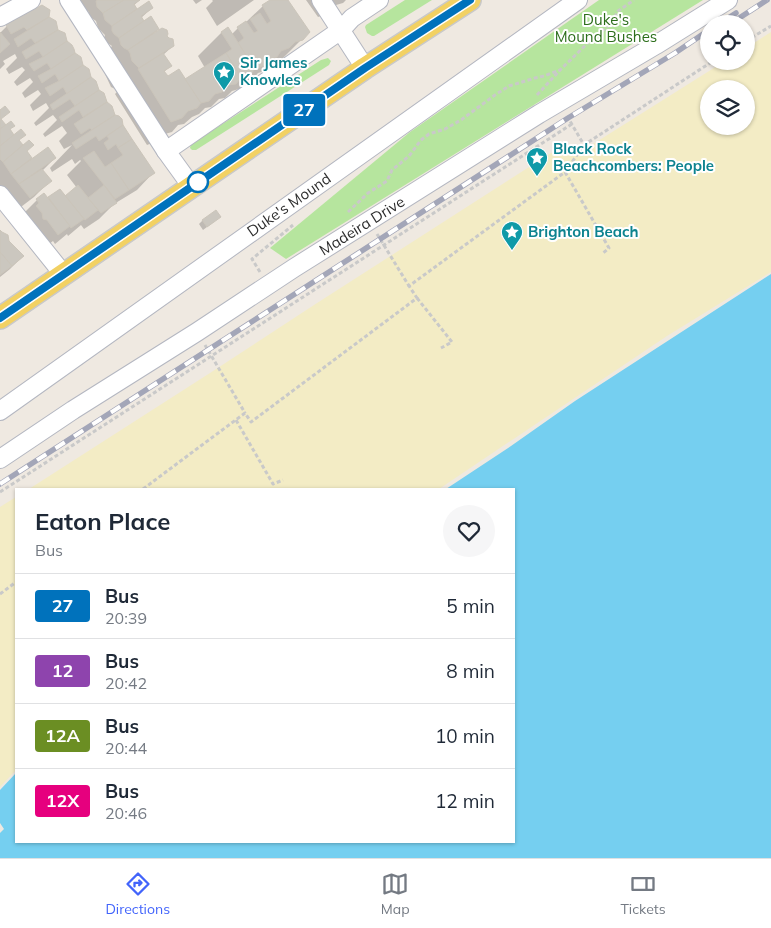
<!DOCTYPE html>
<style>
body{margin:0;font-family:Mulish,sans-serif;background:#f6f6f7;color:#1f2937;height:100vh;display:flex;flex-direction:column;font-size:19px;white-space:nowrap}
*{box-sizing:border-box;margin:0}
p{font-size:16px;color:#747a83}
.icon{flex:none;width:28px;height:28px;fill:none;stroke:currentColor;stroke-width:2;stroke-linecap:round;stroke-linejoin:round}
.map{position:relative;flex:1;overflow:hidden}
.details{position:absolute;left:15px;top:488px;width:500px;height:355px;display:flex;flex-direction:column;background:#fff;border-radius:0px;box-shadow:0 1px 4px #0004}
.details>*{flex:none}
.badge{padding:0 10px;border-radius:4px;font-size:18px;line-height:32px}
.fabs{position:absolute;left:700px;top:15px;display:grid;gap:10px}
.fabs a{display:grid;place-items:center;width:55px;height:55px;border-radius:50%;background:#fff;box-shadow:0 1px 4px #0004;font-size:25px}
.map>.badge{position:absolute;translate:-50% -50%;box-shadow:0 0 0 2px #fff}
.round{display:grid;place-items:center;flex:none;width:52px;height:52px;border-radius:26px;background:#f6f6f7}
.summary{display:flex;align-items:center;justify-content:space-between;height:85px;padding:0 20px}
h1{font-size:24px;font-weight:700;line-height:38px}
ul{padding:0;list-style:none}
li{display:flex;align-items:center;gap:15px;height:65px;padding:0 20px;border-top:1px solid #e0e1e3}
li div{flex:1}
li b{display:block;font-size:19px}
li em{font-style:normal}
li .badge{min-width:55px;font-weight:700;text-align:center}
.tabs{display:flex;justify-content:space-around;align-items:center;height:70px;border-top:1px solid #e0e1e3;background:#fff;font-size:14px;color:#747a83}
.tabs a{display:grid;justify-items:center;gap:2px}
.tabs .active{color:#4264fb}
.map>svg:first-child{display:block}
</style>
<div class="map">
<svg width="771" height="858" viewBox="0 0 771 858">
<rect width="100%" height="100%" fill="#efe9e1"/>
<g fill="#b6e59e">
<path d="M405,0h27l-58,36h-2l-5,-3 -2,-6 1,-2z"/>
<path d="M599,0h104l-417,259 -16,-11 140,-116z"/>
<path d="M328,58l3,3 -2,4 -133,85h-4l-2,-2 1,-4 2,-1 128,-83z"/>
</g>
<g fill="#f3ecc5" fill-rule="evenodd">
<path d="M771,32v240l-104,64 -228,153h-410l181,-116 104,-68 237,-152 12,-5 11,8 151,-95h21v-13zM709,89h37v37h-37z"/>
<path d="M16,497v273l-16,17v-280z"/>
</g>
<path fill="#75cff0" d="M771,274v584h-771v-25l4,-4 -4,-6v-33l16,-17v68h498v-352h-68l65,-43 64,-45z"/>
<g fill="#0003">
<path d="M66,0h74l-7,6 3,5 16,-3 -11,10 2,3 15,8 -4,4 1,1 11,2 7,10 -10,9 7,11 -6,6 4,6 17,2 20,-12 -7,-12 23,-23 6,-4 4,6 7,-7 7,-5 18,-17 9,-6h15l15,39 -24,24 -7,2 -6,6 -7,2 -6,7 -6,2 -7,7 -7,2 -7,7 -6,1 -8,8 -6,1 -6,6 -7,3 -8,7 -6,1 -6,7 -7,2 -8,7 -10,4 -32,-51 2,-2 -2,-3 -4,-2 -6,-13 7,-7 -8,-12 8,-9 -6,-4 -2,-4 1,-3 -7,-7 -2,-7 -6,-4 -2,-6 -9,6z"/>
<path d="M193,0h9l-6,4z"/>
<path d="M212,0h42l-37,26 -11,-18 7,-7z"/>
<path d="M306,0h40l-3,3 -7,2 -9,9 -9,3z"/>
<path d="M48,17l7,5 2,9 41,59 5,4 3,9 5,3 3,10 7,9 32,48 -16,17 -23,14 -15,15 -15,10 -3,-4 -13,11 -1,-2 -12,10 -2,-3 -12,9 -20,-34 16,-16 11,-1 11,-9 6,7 12,-9 -10,-13 14,-14 -1,-1 -5,4 -3,-5 -20,13 -2,-4 22,-23 -8,4 -5,-8 8,-8 -5,-7 -17,11 -2,-3 14,-14 -4,-5 -17,11 -2,-3 15,-15 -3,-5 -13,8 -3,-6 11,-11 -3,-4 -13,8 -3,-5 11,-11 -3,-4 -13,8 -3,-4 11,-12 -3,-3 -13,7 -3,-5 11,-11 -2,-4 -12,7 2,3 -5,5v-36l7,-7z"/>
<path d="M0,112v8l32,40 23,-2 -13,13 8,10 -16,16 -21,16 -13,-25z"/>
<path d="M203,220l12,1 -12,9 -4,-6z"/>
<path d="M0,232l23,24 -13,13 -10,8z"/>
</g>
<g fill="#cbc7bf" stroke="#cbc5ba">
<path d="M98,0h26l-21,13 -6,-6 -1,-6z"/>
<path d="M124,0h16l-6,4 3,5 -25,17 -7,-6 -2,-7z"/>
<path d="M270,0h18l22,32 -7,8 -8,2 -6,6 -8,3 -4,6 -8,2 -6,7 -8,3 -17,-26 6,-5 -7,-11 9,-6 8,12 4,-2 -8,-12 10,-6 7,11 4,-3 -9,-16z"/>
<path d="M149,1l4,7 -12,8 3,5 -25,17 -5,-4 -2,-3v-5z"/>
<path d="M42,5l8,5 -1,7 -22,13 -3,-3 -13,7 -5,-9z"/>
<path d="M151,16l8,13 -31,21 -4,-2 -3,-3 -2,-7z"/>
<path d="M49,17l7,4 2,9 -23,13 -4,-5 -13,9 -4,-8z"/>
<path d="M228,27l27,42 -5,6 -4,2h-5l-15,-24 6,-4 -11,-17z"/>
<path d="M162,28l5,2 1,4 -1,2 2,2 4,1 1,7 -35,22 -7,-7 -2,-8 -2,-3z"/>
<path d="M58,30l7,3 2,8 -24,16 -4,-6 -13,8 -4,-7z"/>
<path d="M0,32l10,12 -10,9z"/>
<path d="M67,41l5,4 2,4 1,4 -24,16 -4,-6 -13,8 -5,-7 14,-7z"/>
<path d="M75,53l6,4 2,8 -24,16 -4,-7 -13,9 -4,-7 13,-7z"/>
<path d="M163,53l9,13 -8,5 4,5 11,-7 22,34 -4,5 -9,3 -6,7 -11,4 -33,-53z"/>
<path d="M226,53l15,24 -1,2 -4,5 -8,1 -6,7 -7,2 -6,7 -8,2 -16,-24z"/>
<path d="M83,65l6,4 2,8 -24,17 -4,-7 -13,9 -5,-8 14,-7z"/>
<path d="M91,77l5,4 3,9 -24,16 -5,-7 -17,11 -3,-5z"/>
<path d="M99,90l5,3 3,9 -24,15 -4,-7 -17,12 -3,-5z"/>
<path d="M107,102l5,4 3,9 -23,15 -2,-2 -9,6 -7,-10z"/>
<path d="M5,106l5,6 -9,7 5,6 -6,4v-19z"/>
<path d="M115,115l4,1 3,3 1,6 -24,16 -3,-5 -20,13 -4,-6z"/>
<path d="M11,121l4,5 -5,3 4,6 -14,11v-17z"/>
<path d="M123,125l9,14 -14,9 -2,-4 -8,6 -4,-7 5,-4 -2,-3z"/>
<path d="M21,129l5,6 -7,5 4,5 -20,17 -3,-3v-13z"/>
<path d="M132,139l23,34 -26,17 -18,-27 12,-8 -5,-7z"/>
<path d="M29,140l5,5 -7,6 5,7 -21,16 -8,-12z"/>
<path d="M48,147l8,11 -37,26 -8,-10z"/>
<path d="M94,151l11,16 6,-4 18,27 -14,9 -32,-41z"/>
<path d="M42,169l10,12 -22,17 -11,-14z"/>
<path d="M78,185l20,25 -13,10 -20,-24z"/>
<path d="M104,185l13,18 -16,10 -13,-15z"/>
<path d="M60,189l24,30 -13,9 -23,-31z"/>
<path d="M44,193l26,33 -12,9 -11,-15 -4,-1 -1,-6 -6,-7 3,-3 -3,-4z"/>
<path d="M216,210l5,7 -14,10 -5,-7z"/>
<path d="M0,230l2,2 6,3 1,6 15,15 -12,10 -12,-14z"/>
<path d="M0,252l12,14 -12,9z"/>
</g>
<g fill="none" stroke-linecap="round" stroke-linejoin="round">
<g stroke="#b4b7c1" stroke-width="20">
<g id="minor">
<path d="M69,0l97,151 26,36"/>
<path d="M321,0l44,68"/>
<path d="M0,17l31,-17"/>
<path d="M166,151l175,-121 11,-12 27,-18"/>
<path d="M0,195l64,80"/>
<path d="M0,411l578,-411"/>
<path d="M0,459l73,-49 124,-78 97,-64 245,-154 117,-69 72,-45"/>
</g>
</g>
<g stroke="#c9c9c9" stroke-width="24">
<path id="major" d="M0,318l365,-250 105,-68"/>
</g>
<g stroke="#c9c9c9" stroke-width="3" stroke-dasharray="4 2.5" stroke-linecap="butt">
<path d="M746,41l25,-15"/>
<path d="M537,95l23,-25"/>
<path d="M567,116l17,29 129,-84"/>
<path d="M565,172l44,76 -7,6"/>
<path d="M348,212l20,-19 19,-12 5,-11 17,-14 12,-16 8,-6 16,-5 16,-9 34,-25 14,-9 26,-8 9,-2 16,-6 32,-31 19,-15 7,-13 16,-11"/>
<path d="M377,234l32,52"/>
<path d="M260,272l-8,-13 41,-34"/>
<path d="M417,298l35,44 -11,6"/>
<path d="M205,345l40,68"/>
<path d="M236,420l37,64 10,-4"/>
<path d="M143,489l102,-76 6,9 166,-124 -8,-12 156,-114 19,-27"/>
<path d="M0,492l572,-368"/>
<path d="M0,594l16,-12"/>
</g>
<use href="#minor" stroke="#fff" stroke-width="18"/>
<use href="#major" stroke="#f2d163" stroke-width="21"/>
<g stroke="#a3a6b8" stroke-width="5.5">
<g id="rail">
<path d="M719,24l17,-11"/>
<path d="M730,24l37,-24"/>
<path d="M0,484l568,-366 107,-65 34,-23"/>
</g>
</g>
<use href="#rail" stroke="#fff" stroke-width="4" stroke-dasharray="11" stroke-linecap="butt"/>
</g>
<g fill="none" stroke-linecap="round" stroke-linejoin="round">
<g stroke="#fff" stroke-width="11">
<path id="line" d="M0,318l365,-250 105,-68"/>
</g>
<use href="#line" stroke="#0072bc" stroke-width="8"/>
</g>
<defs>
<g id="sight-pin" transform="scale(1.125)"><path d="M0 17L-7.5 6A9.5 9.5 0 1 1 7.5 6Z" fill="#0f9aa8" stroke="#fff"/><path d="M0-6L1.8-2.2L6-1.7L2.9 1.2L3.7 5.4L0 3.3L-3.7 5.4L-2.9 1.2L-6-1.7L-1.8-2.2Z" fill="#fff"/></g>
</defs>
<g fill-rule="evenodd">
<use href="#sight-pin" x="224" y="72"/>
<use href="#sight-pin" x="537" y="158"/>
<use href="#sight-pin" x="512" y="232"/>
</g>
<circle fill="#fff" stroke="#0072bc" stroke-width="2.5" cx="198" cy="182" r="10"/>
<g text-anchor="middle" stroke-width="4" stroke-linejoin="round" paint-order="stroke">
<g font-size="15" fill="#2c6e1b" stroke="#fff">
<text x="606" y="25">Duke's<tspan x="606" dy="17">Mound Bushes</tspan></text>
</g>
<g font-size="15" font-weight="bold" fill="#0d838f" stroke="#fff" text-anchor="start">
<text x="240" y="68">Sir James<tspan x="240" dy="17">Knowles</tspan></text>
<text x="553" y="154">Black Rock<tspan x="553" dy="17">Beachcombers: People</tspan></text>
<text x="528" y="237">Brighton Beach</text>
</g>
<g font-size="15" fill="#2e2e2e" stroke="#fff">
<text transform="translate(289 205) rotate(-35)" y="5">Duke's Mound</text>
<text transform="translate(362 226) rotate(-32)" y="5">Madeira Drive</text>
</g>
</g>
</svg>
<div class="fabs">
<a><svg class="icon" aria-label="locate" viewBox="0 0 24 24"><circle cx="12" cy="12" r="6"/><path d="M12 2v4M12 18v4M2 12h4M18 12h4"/></svg></a>
<a><svg class="icon" aria-label="layers" viewBox="0 0 24 24"><path d="M12 4l9 5-9 5-9-5zM3 14l9 5 9-5"/></svg></a>
</div>
<b class="badge" style="left:304px;top:110px;background:#0072bc;color:#fff">27</b>
<section class="details">
<div class="summary"><div><h1>Eaton Place</h1><p>Bus</p></div><a class="round"><svg class="icon" aria-label="heart" viewBox="0 0 24 24"><path d="M12 20l-8-8c-3-5 5-10 8-4 3-6 11-1 8 4z"/></svg></a></div>
<ul>
<li><span class="badge" style="background:#0072bc;color:#fff">27</span><div><b>Bus</b><p>20:39</p></div><em>5 min</em></li>
<li><span class="badge" style="background:#8e44ad;color:#fff">12</span><div><b>Bus</b><p>20:42</p></div><em>8 min</em></li>
<li><span class="badge" style="background:#6b8e23;color:#fff">12A</span><div><b>Bus</b><p>20:44</p></div><em>10 min</em></li>
<li><span class="badge" style="background:#e6007e;color:#fff">12X</span><div><b>Bus</b><p>20:46</p></div><em>12 min</em></li>
</ul>
</section>
</div>
<nav class="tabs">
<a class="active"><svg class="icon" aria-label="directions" viewBox="0 0 24 24"><path d="M12 3l9 9-9 9-9-9zM9 14v-3h6M13 9l2 2-2 2"/></svg>Directions</a>
<a><svg class="icon" aria-label="map" viewBox="0 0 24 24"><path d="M3 6l6-2 6 2 6-2v14l-6 2-6-2-6 2zM9 4v14M15 6v14"/></svg>Map</a>
<a><svg class="icon" aria-label="tickets" viewBox="0 0 24 24"><path d="M3 7h18v10H3zM15 7v10"/></svg>Tickets</a>
</nav>
